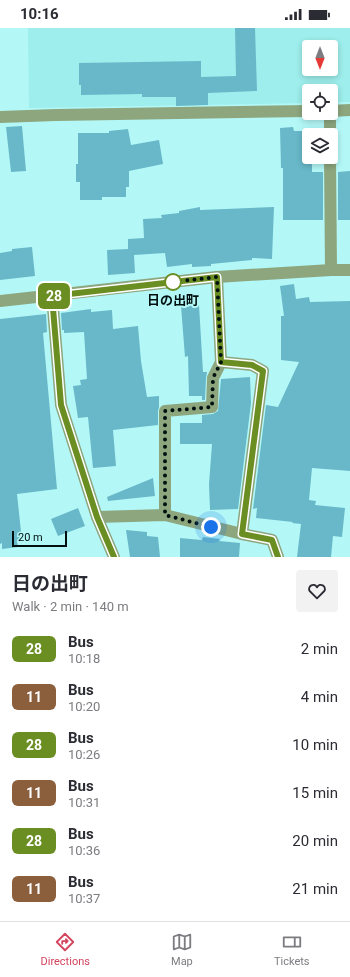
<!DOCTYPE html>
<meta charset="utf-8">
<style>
body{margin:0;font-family:Roboto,"Noto Sans JP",sans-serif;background:#f2f2f3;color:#2b2b33;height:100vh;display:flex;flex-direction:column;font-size:15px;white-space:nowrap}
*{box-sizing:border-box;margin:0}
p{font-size:13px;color:#7c7c81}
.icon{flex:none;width:22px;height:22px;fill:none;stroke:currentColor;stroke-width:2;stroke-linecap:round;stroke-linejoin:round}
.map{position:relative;height:529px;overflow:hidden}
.details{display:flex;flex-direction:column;background:#fff;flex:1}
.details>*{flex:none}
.badge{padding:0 8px;border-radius:6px;font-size:14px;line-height:26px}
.needle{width:26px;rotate:180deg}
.tools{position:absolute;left:302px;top:12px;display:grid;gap:8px}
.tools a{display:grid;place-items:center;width:36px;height:36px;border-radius:4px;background:#fff;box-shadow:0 2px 6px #0003;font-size:20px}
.scale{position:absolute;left:12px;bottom:10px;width:55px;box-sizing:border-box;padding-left:4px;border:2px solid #000f0f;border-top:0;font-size:11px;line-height:14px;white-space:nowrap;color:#000f0f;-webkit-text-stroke:3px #b3f8f7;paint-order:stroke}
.you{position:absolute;width:20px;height:20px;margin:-10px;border:3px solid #fff;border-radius:50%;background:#1a73e8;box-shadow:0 0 0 6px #1a73e833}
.map>.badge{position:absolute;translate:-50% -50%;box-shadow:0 0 0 2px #fff}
.round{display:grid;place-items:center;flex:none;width:42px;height:42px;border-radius:4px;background:#f2f2f3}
.head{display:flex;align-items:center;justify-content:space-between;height:68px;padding:0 12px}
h1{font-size:19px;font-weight:700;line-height:30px}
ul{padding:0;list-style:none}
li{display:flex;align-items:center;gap:12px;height:48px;padding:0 12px}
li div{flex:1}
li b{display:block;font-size:15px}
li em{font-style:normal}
li .badge{min-width:44px;font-weight:700;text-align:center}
.status{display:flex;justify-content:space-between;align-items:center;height:28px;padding:0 20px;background:#fff;direction:ltr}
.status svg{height:11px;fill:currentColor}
.tabs{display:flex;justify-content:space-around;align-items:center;height:56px;border-top:1px solid #e1e1e2;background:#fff;font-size:11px;color:#7c7c81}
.tabs a{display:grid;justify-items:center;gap:2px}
.tabs .selected{color:#d4445e}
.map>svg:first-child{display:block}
</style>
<div class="status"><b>10:16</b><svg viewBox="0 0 49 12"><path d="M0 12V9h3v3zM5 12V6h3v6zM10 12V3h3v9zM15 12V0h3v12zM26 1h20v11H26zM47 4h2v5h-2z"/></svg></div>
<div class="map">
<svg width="350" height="529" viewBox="0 0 350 529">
<rect width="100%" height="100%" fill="#b3f8f7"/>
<path fill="#9deeec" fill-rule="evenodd" d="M28,0h322v74h-19v-11h-22v12l-280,5zM309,19h22v22h-22z"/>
<g fill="#68b8c9">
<path d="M235,0h20l2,63 -49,2v12l-32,1v-9h-34v-3l-61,1v-10h-2v-22l122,-2v16l35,-1z"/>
<path d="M22,98l4,45 -15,1 -5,-45z"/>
<path d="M293,99l1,4h18v4h-3v22h3v15h11v48h-40v-52h-2l-1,-40z"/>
<path d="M128,101l3,16 28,-5 4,24 -34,7v16h-3v10h-24v3h-22v-18h-4v-18h2v-31h31v-2z"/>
<path d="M350,143v49h-12v-48z"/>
<path d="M200,179v3l74,-3 -2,52 -20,-1v2l-41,4v2l-19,1v-3l-25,3 -2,-14 -31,2 1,18 -27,2 -1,-25 21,-1v-10l16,-1 -1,-19 19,-1 -1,-3 18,-2v-2z"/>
<path d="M32,219l3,29 -35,4v-27l12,-2v-2z"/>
<path d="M294,256l2,15 13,-2 1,5 40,-1v170l-38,-3 -3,32 7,1 -1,4 30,3 -3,29 -9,-1 -2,21h-34l4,-33 -9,-1 1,-1 -37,-4 1,-10 -4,1 13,-104 12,2 21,-45 -18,-2v-44h3l-4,-30z"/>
<path d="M199,277l4,67h4l-1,6 -1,22h-3v-4h-13l-1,-40 -3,1 -4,-51z"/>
<path d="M91,281v3l21,-2 1,19 25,-3 3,35 6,36 12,-1v11l-1,4v14l-45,5 3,36 -23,2 -5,-51 -10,1 -5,-32 8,-1 -1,-5 7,-1 -3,-47 -20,1v-3h-2l-1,-17z"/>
<path d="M46,286l1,18 -4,1 14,156 -40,5 5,47h-5l1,6 -16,2v-6l-2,1v-225z"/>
<path d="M250,349l1,26 -13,106 -28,1 -1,-26 3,-40h-32v-21h22v-8l11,-1 5,-3 3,-32z"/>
<path d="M153,450l2,18 -47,5 -1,-4z"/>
<path d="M78,480l7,18 -27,10 -7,-17z"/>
<path d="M126,502l21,2v4l11,1 2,20h-30z"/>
<path d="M203,509l17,2 -1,2 21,2 -1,14h-59v-19l22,2z"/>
</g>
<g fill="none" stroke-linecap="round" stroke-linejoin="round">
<g stroke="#8da67e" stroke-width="12">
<path d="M331,83l19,-1"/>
<path d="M330,85v22"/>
<path d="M0,89l56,-2 253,-4"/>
<path d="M330,129l1,113"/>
<path d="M217,249l4,85"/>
<path d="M52,268l9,109 36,112 68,-2 77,19 30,6 6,17"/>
<path d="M165,487v-104l47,-4 1,-29 8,-16 31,3 11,6 -21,163"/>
</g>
<g stroke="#8da67e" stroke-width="12">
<path d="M0,273l217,-24 114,-7h19"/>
<path d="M97,489l17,40"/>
</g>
</g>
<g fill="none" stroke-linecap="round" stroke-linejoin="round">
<g stroke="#fff" stroke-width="9">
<path id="line" d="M114,529l-17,-40 -36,-112 -9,-109 165,-19 4,85 31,3 11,6 -21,163 30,6 6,17"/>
</g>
<use href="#line" stroke="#6b8e23" stroke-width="6"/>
<path stroke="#000f0f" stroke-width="4" stroke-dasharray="0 7.2" d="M173,254l44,-5 4,85 -8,16 -1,29 -47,4v104l46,12"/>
</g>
<circle fill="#fff" stroke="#6b8e23" stroke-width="2" cx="173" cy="254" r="8"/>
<g text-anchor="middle" stroke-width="4" stroke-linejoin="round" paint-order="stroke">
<g font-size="13" font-weight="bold" fill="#000f0f" stroke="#b3f8f7">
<text x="173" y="277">日の出町</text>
</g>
</g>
</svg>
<div class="tools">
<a><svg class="needle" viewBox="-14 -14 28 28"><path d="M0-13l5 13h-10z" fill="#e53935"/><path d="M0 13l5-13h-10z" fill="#7c7c81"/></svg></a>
<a><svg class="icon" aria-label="locate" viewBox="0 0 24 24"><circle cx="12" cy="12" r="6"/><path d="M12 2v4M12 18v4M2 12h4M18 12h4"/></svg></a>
<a><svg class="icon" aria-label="layers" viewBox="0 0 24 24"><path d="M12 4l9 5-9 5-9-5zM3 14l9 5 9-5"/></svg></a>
</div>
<div class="scale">20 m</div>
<div class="you" style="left:211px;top:499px"></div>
<b class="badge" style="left:54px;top:268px;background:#6b8e23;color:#fff">28</b>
</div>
<section class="details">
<div class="head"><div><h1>日の出町</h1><p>Walk · 2 min · 140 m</p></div><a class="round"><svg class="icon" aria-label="heart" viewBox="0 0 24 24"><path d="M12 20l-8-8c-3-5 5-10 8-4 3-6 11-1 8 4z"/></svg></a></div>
<ul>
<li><span class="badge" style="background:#6b8e23;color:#fff">28</span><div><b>Bus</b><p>10:18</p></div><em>2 min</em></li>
<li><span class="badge" style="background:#8b5e3c;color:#fff">11</span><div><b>Bus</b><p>10:20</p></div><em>4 min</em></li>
<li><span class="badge" style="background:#6b8e23;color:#fff">28</span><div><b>Bus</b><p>10:26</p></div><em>10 min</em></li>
<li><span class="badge" style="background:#8b5e3c;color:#fff">11</span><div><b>Bus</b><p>10:31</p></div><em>15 min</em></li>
<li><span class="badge" style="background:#6b8e23;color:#fff">28</span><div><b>Bus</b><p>10:36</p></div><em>20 min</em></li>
<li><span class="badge" style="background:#8b5e3c;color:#fff">11</span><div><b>Bus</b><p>10:37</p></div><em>21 min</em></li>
</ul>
</section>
<nav class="tabs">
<a class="selected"><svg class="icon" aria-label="directions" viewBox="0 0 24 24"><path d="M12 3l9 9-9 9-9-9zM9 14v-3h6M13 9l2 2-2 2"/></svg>Directions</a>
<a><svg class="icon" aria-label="map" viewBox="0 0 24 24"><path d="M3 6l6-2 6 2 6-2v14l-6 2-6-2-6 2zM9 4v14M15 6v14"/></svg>Map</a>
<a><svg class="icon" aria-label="tickets" viewBox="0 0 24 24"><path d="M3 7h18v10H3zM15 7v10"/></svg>Tickets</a>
</nav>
